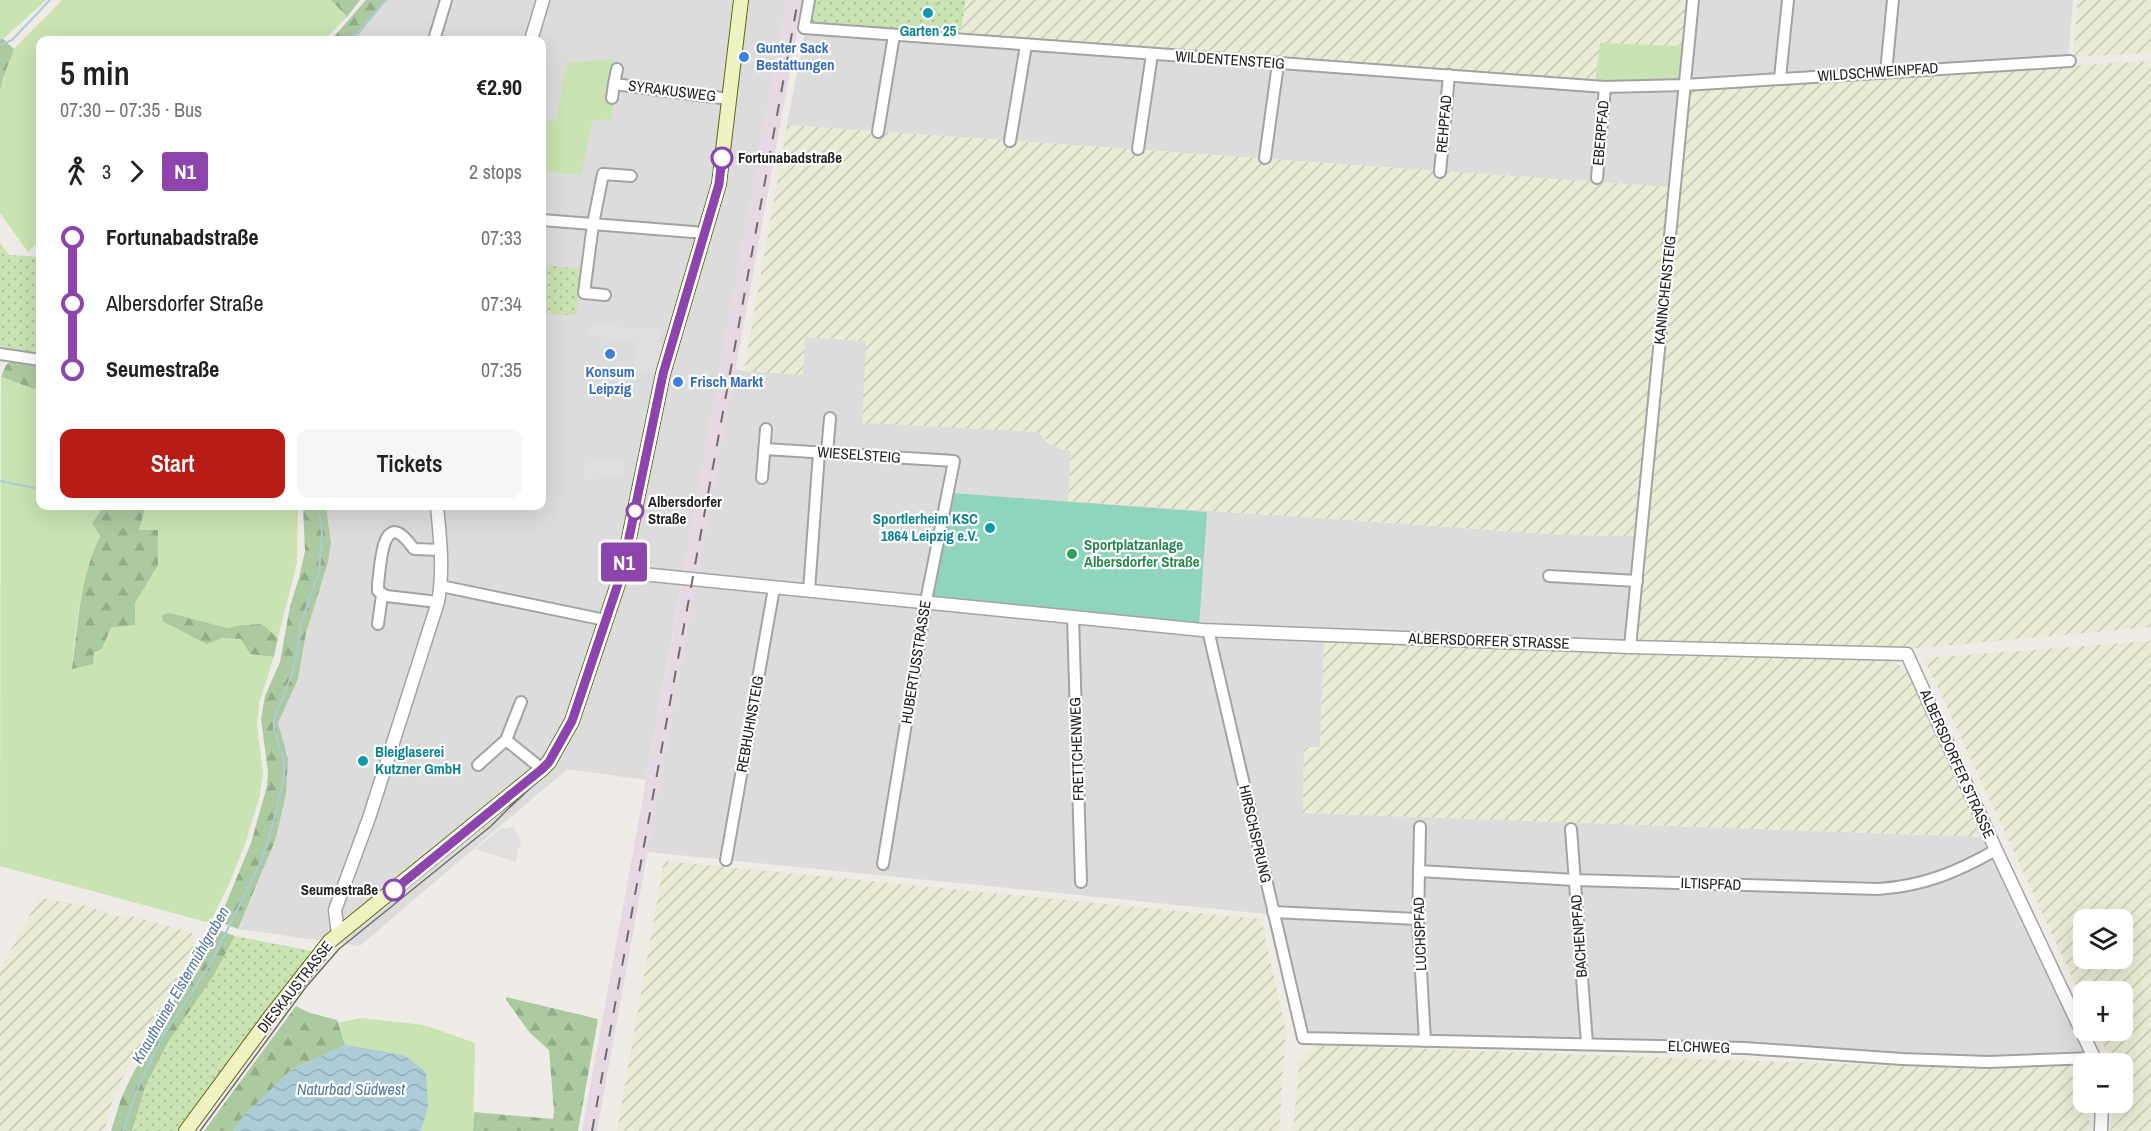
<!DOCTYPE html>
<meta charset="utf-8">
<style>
body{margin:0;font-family:"Archivo Narrow",sans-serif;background:#f6f6f6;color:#202124;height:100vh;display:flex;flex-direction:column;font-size:22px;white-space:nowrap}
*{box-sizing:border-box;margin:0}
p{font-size:20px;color:#757577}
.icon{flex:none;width:33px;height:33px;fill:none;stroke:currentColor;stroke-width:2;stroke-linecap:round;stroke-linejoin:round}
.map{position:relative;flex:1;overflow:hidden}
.drawer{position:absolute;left:36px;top:36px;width:510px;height:474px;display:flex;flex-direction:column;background:#fff;border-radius:12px;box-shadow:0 6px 24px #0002}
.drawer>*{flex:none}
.badge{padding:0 12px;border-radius:4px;font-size:21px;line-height:39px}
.controls{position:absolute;left:2073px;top:909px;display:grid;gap:12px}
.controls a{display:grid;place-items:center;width:60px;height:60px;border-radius:12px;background:#fff;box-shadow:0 6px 24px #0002;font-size:30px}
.map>.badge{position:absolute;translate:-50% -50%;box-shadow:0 0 0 3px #fff}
.legs{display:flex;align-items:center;gap:9px;height:66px;padding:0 24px;font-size:20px}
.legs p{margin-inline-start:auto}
.head{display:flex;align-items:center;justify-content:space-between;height:102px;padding:0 24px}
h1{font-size:33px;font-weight:600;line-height:45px}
.cta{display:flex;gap:12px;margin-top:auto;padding:12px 24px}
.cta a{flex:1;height:69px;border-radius:12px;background:#b81c16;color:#fff;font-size:24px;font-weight:600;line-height:69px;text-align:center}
.cta a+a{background:#f6f6f6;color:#202124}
ul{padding:0 24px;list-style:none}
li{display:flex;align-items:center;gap:21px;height:66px;font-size:22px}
li i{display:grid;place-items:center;width:9px;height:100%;margin:0 8px;background:currentColor}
li i::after{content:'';width:15px;height:15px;margin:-8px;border:4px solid;border-radius:50%;background:#fff}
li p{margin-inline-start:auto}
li:first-child i{background:linear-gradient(#0000 50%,currentColor 0)}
li:last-child i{background:linear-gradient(currentColor 50%,#0000 0)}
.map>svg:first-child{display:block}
</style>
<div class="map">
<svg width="2151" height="1131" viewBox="0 0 2151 1131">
<defs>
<pattern id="farmland-furrows" width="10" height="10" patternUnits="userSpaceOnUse" patternTransform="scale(1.5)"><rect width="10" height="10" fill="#e9ebd4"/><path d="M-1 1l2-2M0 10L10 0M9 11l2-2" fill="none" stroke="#c7c9b6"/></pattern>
<pattern id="forest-firs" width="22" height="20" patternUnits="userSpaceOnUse" patternTransform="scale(1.5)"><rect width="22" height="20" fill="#abcaa0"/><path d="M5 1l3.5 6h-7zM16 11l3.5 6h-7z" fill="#93ad89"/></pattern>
<pattern id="garden-dots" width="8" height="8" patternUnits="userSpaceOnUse" patternTransform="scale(1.5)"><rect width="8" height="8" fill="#c9e3b2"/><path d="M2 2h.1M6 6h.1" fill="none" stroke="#acc299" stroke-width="1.8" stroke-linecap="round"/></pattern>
<pattern id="water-waves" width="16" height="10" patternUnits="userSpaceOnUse" patternTransform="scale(1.5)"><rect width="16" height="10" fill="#acccd8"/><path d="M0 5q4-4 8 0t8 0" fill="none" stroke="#94afb9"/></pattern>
</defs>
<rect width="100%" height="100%" fill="#efece7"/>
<g fill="#dddcdc">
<path d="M387,0h400l-141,780 -79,-11 -207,177 -122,-17 19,-44 31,-126 -10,-36 20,-44 8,-46 25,-90 -5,-37h216v-466h-188z"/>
<path d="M1697,0h376l-5,59 -378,22z"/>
<path d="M805,32l876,57 -10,98 -884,-62z"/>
<path d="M805,337l61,4 151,90 22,1 7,10 14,7 11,2 -3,50 498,34 70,1 -10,107 -302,-3 -4,107h-16l-1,66 684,24 99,218 -98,3 -682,-21 -28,-122 -631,-63 87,-482 68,5z"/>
</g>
<g fill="#e7d9e4">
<path d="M787,0h16l-105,575h-15z"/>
<path d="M682,584l14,2 -99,545h-15z"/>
</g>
<g fill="url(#farmland-furrows)" fill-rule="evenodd">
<path d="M966,0h721l-5,46 -81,-3 -6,39 -635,-46z"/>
<path d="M2078,0h73v53l-78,4z"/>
<path d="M2151,61v566l-245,22 -271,-8 53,-550 4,-4z"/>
<path d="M787,125l884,62 -35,349 -70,-1 -498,-34 3,-50 -19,-5 -13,-14 -177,-9 4,-82 -61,-4 -2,38 -59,-4z"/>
<path d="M1324,640l567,21 14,7 7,9 75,160 -684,-24 1,-66h16z"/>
<path d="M2151,641v490h-40l2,-28 9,-1v-38l-10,-1 -15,-32 25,-1v-38h-38l-1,9 -159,-343zM2084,920h38v38h-38z"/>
<path d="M664,861l597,58 25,112 -7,100h-662z"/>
<path d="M39,898l48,8 28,10h16l30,8 31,9 4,5 -2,14 -70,122 -10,22 -10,35h-104v-161z"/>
<path d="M1315,1045l669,24 99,-4 1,37 5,1v28h-796l6,-68z"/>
</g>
<g fill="#c9e3b2">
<path d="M0,0h46l-43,39h-3z"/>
<path d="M62,0h269l16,17 -23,23h-284v201l-12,11 -28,-39v-121l3,-14 11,-29z"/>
<path d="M1600,43l82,3v34l-87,2z"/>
<path d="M613,59l-6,39 7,3 -2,18 -20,2 -10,54 -40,-4v-49l15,-2 7,-47 3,-1 -2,-9z"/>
<path d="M1,377l39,14v115h62l-2,6 -8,11 8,13c-18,38 -25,91 -28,132l30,-19 9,-23 24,-2v-21l9,-16 -5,-56 7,-25h152l-1,57 -19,75 -16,-14 -21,1 -14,3 -17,-4 -47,-2c15,6 28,15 44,22l15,-6 19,1 9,15 24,3 -15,46 -2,22 6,48 -4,26 -13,42 -16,41 -20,41 -210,-57z"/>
<path d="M361,1018l63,7 51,18 -2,88h-52l7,-23 -215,23 97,-102z"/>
</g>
<g fill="url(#forest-firs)">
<path d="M331,0h29l-13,17z"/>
<path d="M366,0h21l-33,40h-23z"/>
<path d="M0,39h3l11,10 -11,29 -3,14z"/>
<path d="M12,361l28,5v25l-39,-14 5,-12z"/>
<path d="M102,506h44l-7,24h19v35l-23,38v22l-24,2 -9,22 -8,4 -1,11 -21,5c6,-45 8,-92 28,-133l-8,-13 8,-11z"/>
<path d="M303,506h23l5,37 -3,19 -22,71 -8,46 -20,44 10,36 -2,34 -10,45 -38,91 -18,-7v-4l31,-75 16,-57 1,-14 -7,-53 4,-23 15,-34 10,-56 9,-28 6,-27z"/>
<path d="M170,613l57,15 14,-3 21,-1 16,14 -4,19 -24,-3 -9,-15 -19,-1 -15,6c-16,-7 -29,-16 -44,-22l-1,-7z"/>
<path d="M219,930l16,6 -22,41 -45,66 -22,42 -14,46h-21l10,-32 9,-20 80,-142 5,-6z"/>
<path d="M506,997l92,22 -20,112h-105l1,-19 79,7 1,-8 -5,-61 -19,-17 -24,-33z"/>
<path d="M296,1006l14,7 27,7 8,25 -55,25 -57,61h-29z"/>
</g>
<g fill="url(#garden-dots)">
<path d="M812,0h154l-6,36 -152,-10z"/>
<path d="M0,243l9,12 31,2v99l-40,-10z"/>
<path d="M542,265l39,4 -5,46 -34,-1z"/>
<path d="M235,936l77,15 -135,180h-45l14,-46 22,-43 45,-65z"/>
</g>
<path fill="#8ed5bc" d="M952,493l255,19 -8,113 -268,-28z"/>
<g fill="#dfdfdf">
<path d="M590,324l72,6 -4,13 4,1 -9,29 -20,-2 4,-29 -49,-7z"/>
<path d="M586,456l40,7 -3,15 -24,-4 -2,7 -14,-3z"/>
<path d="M503,827l2,2 8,-2 7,11 1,8 -3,2 -2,14 -41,-13z"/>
</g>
<path fill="url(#water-waves)" d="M345,1045l59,10 22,17 2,36 -7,23h-188l9,-14 49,-47z"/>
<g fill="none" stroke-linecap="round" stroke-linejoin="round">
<g stroke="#acccd8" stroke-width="2">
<path d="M936,4h1"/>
<path d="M351,40l35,-40"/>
<path d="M0,45l12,-5 38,-40"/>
<path d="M0,481l40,8"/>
<path d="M123,1131l17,-49 22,-44 50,-77 50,-102 15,-50 7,-34 -1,-20 -9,-24v-12l18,-45 7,-32 2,-19 18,-51 3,-39 -4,-27"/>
</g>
<g stroke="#a3a3a3" stroke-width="14">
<g id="minor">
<path d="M809,0l-5,28 801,59 80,-2 385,-24"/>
<path d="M434,40l12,-40"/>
<path d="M617,69l-3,15 115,15"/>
<path d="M1886,72l7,-72"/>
<path d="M1780,78l8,-78"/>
<path d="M612,98l2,-14"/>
<path d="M878,132l16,-97"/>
<path d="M1010,141l16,-96"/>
<path d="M1138,149l14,-95"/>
<path d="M1265,158l13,-94"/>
<path d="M1440,172l9,-97"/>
<path d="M1597,178l8,-91"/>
<path d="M542,220l163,13"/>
<path d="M605,295l-21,-2 9,-69 10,-50 28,2"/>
<path d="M0,354l40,6"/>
<path d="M765,449l189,12 -28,140 -43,263"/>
<path d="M827,453l3,-35"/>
<path d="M762,478l4,-49"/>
<path d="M1549,576l88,5"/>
<path d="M441,586l164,34"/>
<path d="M809,591l10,-139"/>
<path d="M438,602l-52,-6 -8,-5v-7c2,-12 3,-62 22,-50 5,3 10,10 14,15l27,1"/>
<path d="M1073,617l8,265"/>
<path d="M378,624l4,-29"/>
<path d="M1208,630l95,408 442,10 157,11 86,3 106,-4"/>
<path d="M1630,647l63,-647"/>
<path d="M506,740l36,29"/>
<path d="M478,765l28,-25 15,-38"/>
<path d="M1420,827l-2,92 7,122"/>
<path d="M1571,829l16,215"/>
<path d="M726,860l48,-272"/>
<path d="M1419,871l156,9 303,9c46,-3 79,-17 118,-39"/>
<path d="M1273,912l145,7"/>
</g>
</g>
<g stroke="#a3a3a3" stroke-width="15">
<g id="tertiary">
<path d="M531,40l12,-40"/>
<path d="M622,572l580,58 428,17 277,7 89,196 101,214"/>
<path d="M338,934l-3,-24 34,-92 69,-216c6,-32 2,-64 -1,-96"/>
<path d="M2101,1131l1,-29"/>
</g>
</g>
<g stroke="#5f6b11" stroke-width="16">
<path id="secondary" d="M186,1131l85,-115 59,-75 212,-172 7,-7 23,-41 50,-149 41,-198 56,-190 22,-184"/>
</g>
<use href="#minor" stroke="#fff" stroke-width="10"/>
<use href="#tertiary" stroke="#fff" stroke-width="12"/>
<use href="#secondary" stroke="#eff3c1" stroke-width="14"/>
<g stroke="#6d6d6d" stroke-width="1.5">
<path d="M510,807c25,-22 35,-33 49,-63"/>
<path d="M200,1131l106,-144 33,-38 152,-123 24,-24"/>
</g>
<path stroke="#6d6d6d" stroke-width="2" stroke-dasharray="12 12" stroke-linecap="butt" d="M592,1131l206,-1131"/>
</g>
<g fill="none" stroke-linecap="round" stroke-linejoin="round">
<g stroke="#fff" stroke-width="14">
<path id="line-1" d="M394,890l148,-121 7,-7 23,-41 50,-149 41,-198 56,-190 3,-26"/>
</g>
<use href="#line-1" stroke="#8e44ad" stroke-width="9"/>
</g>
<g fill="#0f9aa8" stroke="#fff" stroke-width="2">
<circle cx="928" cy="13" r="6"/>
<circle cx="990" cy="528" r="6"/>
<circle cx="363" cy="761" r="6"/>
</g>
<g fill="#3f7fe0" stroke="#fff" stroke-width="2">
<circle cx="744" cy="57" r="6"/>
<circle cx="610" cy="354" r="6"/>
<circle cx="678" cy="382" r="6"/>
</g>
<g fill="#fff" stroke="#8e44ad" stroke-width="3">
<circle cx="722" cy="158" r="10"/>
<circle cx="635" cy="511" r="8"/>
<circle cx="394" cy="890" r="10"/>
</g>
<circle fill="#2e9e5b" stroke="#fff" stroke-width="2" cx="1072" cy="554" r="6"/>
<g text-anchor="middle" stroke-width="4.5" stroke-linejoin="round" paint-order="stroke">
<g font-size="15" font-weight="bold" fill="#0d838f" stroke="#fff">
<text x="928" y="36">Garten 25</text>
<text x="978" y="524" text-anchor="end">Sportlerheim KSC<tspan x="978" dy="17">1864 Leipzig e.V.</tspan></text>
<text x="375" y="757" text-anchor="start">Bleiglaserei<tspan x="375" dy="17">Kutzner GmbH</tspan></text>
</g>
<g font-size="15" font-weight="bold" fill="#366cbe" stroke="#fff" text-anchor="start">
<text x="756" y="53">Gunter Sack<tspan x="756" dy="17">Bestattungen</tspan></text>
<text x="610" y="377" text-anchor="middle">Konsum<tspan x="610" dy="17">Leipzig</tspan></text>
<text x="690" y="387">Frisch Markt</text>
</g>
<g font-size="15" fill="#1f1f1f" stroke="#fff">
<text transform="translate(1230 60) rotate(4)" y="5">WILDENTENSTEIG</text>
<text transform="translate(1878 72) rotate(-4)" y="5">WILDSCHWEINPFAD</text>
<text transform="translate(672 91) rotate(7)" y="5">SYRAKUSWEG</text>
<text transform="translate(1444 124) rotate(-85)" y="5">REHPFAD</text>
<text transform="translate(1601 133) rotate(-85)" y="5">EBERPFAD</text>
<text transform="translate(1665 290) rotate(-84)" y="5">KANINCHENSTEIG</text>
<text transform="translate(859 455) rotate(4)" y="5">WIESELSTEIG</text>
<text transform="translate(1489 641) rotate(2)" y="5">ALBERSDORFER STRASSE</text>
<text transform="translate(916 662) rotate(-81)" y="5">HUBERTUSSTRASSE</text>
<text transform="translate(750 724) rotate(-80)" y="5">REBHUHNSTEIG</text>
<text transform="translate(1077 749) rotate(-92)" y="5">FRETTCHENWEG</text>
<text transform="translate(1957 764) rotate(66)" y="5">ALBERSDORFER STRASSE</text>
<text transform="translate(1255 834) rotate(77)" y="5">HIRSCHSPRUNG</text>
<text transform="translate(1711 884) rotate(2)" y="5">ILTISPFAD</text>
<text transform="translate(1420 934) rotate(-92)" y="5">LUCHSPFAD</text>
<text transform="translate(1579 936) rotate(-94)" y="5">BACHENPFAD</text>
<text transform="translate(295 987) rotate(-52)" y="5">DIESKAUSTRASSE</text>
<text transform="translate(1699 1047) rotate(2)" y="5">ELCHWEG</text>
</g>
<g font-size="15" font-weight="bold" fill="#1f1f1f" stroke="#fff" text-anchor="start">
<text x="738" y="163">Fortunabadstraße</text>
<text x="648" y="507">Albersdorfer<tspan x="648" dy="17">Straße</tspan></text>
<text x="378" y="895" text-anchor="end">Seumestraße</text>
</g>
<g font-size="15" font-weight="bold" fill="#27864d" stroke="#fff" text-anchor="start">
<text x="1084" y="550">Sportplatzanlage<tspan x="1084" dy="17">Albersdorfer Straße</tspan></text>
</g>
<g font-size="16" font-style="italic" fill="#53769e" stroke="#fff">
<text transform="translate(180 985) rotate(-60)" y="6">Knauthainer Elstermühlgraben</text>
<text x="351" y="1095">Naturbad Südwest</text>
</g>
</g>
</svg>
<div class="controls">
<a><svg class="icon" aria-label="layers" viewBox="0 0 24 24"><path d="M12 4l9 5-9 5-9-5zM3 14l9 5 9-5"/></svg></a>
<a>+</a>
<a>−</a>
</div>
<b class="badge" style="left:624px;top:562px;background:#8e44ad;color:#fff">N1</b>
<section class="drawer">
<div class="head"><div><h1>5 min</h1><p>07:30 – 07:35 · Bus</p></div><b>€2.90</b></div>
<div class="legs"><svg class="icon" aria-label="walk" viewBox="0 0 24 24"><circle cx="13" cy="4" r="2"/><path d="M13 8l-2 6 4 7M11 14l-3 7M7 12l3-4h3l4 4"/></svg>3<svg class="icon" aria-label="forward" viewBox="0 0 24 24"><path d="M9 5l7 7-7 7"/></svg><b class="badge" style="background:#8e44ad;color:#fff">N1</b><p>2 stops</p></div>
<ul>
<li><i style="color:#8e44ad"></i><b>Fortunabadstraße</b><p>07:33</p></li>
<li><i style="color:#8e44ad"></i><span>Albersdorfer Straße</span><p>07:34</p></li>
<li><i style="color:#8e44ad"></i><b>Seumestraße</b><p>07:35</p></li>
</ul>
<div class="cta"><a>Start</a><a>Tickets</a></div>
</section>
</div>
